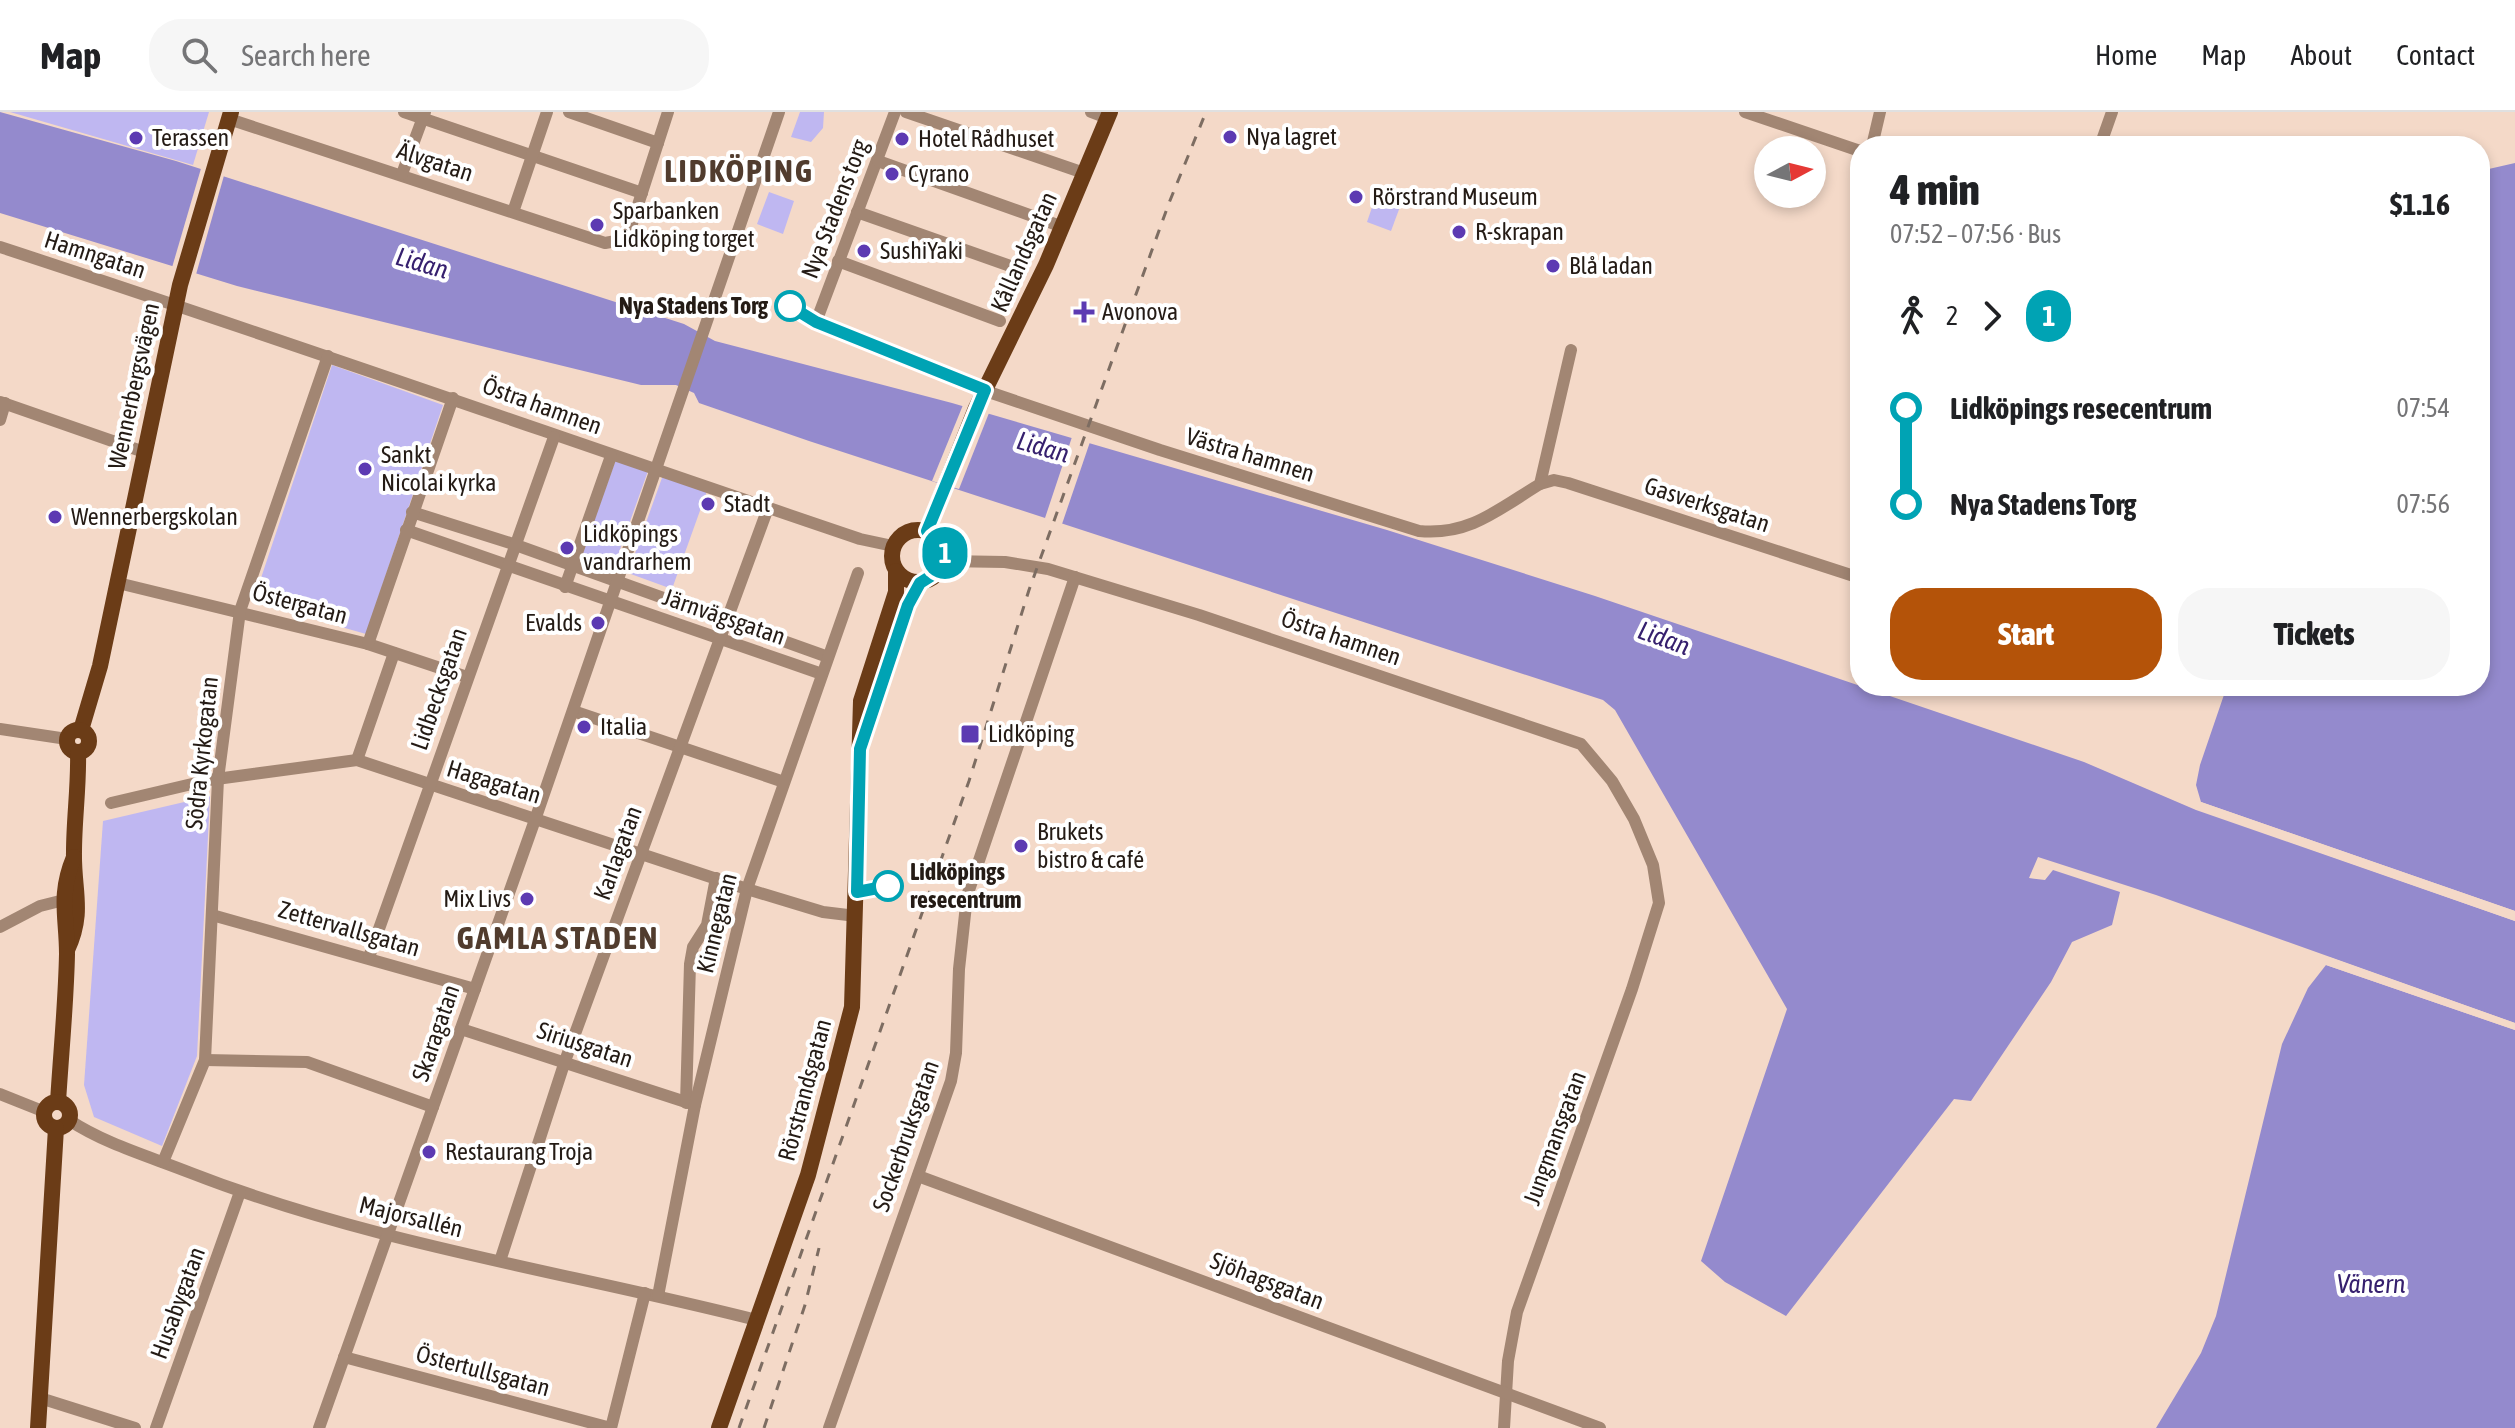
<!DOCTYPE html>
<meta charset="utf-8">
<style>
body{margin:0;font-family:"Asap Condensed",sans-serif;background:#f6f6f6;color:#202124;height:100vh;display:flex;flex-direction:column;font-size:30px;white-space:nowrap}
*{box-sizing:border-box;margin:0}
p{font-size:26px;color:#757577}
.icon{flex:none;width:44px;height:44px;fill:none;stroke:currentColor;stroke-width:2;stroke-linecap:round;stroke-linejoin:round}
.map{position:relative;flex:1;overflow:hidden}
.details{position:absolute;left:1850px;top:24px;width:640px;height:560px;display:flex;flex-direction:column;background:#fff;border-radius:32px;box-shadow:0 4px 12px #0003}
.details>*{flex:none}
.badge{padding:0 16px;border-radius:26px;font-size:28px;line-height:52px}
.needle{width:52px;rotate:83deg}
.controls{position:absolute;left:1754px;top:24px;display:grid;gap:16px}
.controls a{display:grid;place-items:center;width:72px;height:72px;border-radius:50%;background:#fff;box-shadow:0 4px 12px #0003;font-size:40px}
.map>.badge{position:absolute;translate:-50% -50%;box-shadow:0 0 0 4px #fff}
.legs{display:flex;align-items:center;gap:12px;height:88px;padding:0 40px;font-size:26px}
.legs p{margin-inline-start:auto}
.overview{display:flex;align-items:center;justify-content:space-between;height:136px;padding:0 40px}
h1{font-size:44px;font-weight:800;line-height:60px}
.primary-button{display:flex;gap:16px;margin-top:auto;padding:16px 40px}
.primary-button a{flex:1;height:92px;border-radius:32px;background:#b45309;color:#fff;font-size:32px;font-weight:800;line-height:92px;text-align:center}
.primary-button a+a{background:#f6f6f6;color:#202124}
ul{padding:0 40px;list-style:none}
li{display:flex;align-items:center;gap:28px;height:96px;font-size:30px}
li i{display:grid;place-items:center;width:12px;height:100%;margin:0 10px;background:currentColor}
li i::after{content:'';width:20px;height:20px;margin:-10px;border:6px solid;border-radius:50%;background:#fff}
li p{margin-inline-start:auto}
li:first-child i{background:linear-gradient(#0000 50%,currentColor 0)}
li:last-child i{background:linear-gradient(currentColor 50%,#0000 0)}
header{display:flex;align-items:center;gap:48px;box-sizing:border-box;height:112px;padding:0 40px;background:#fff;border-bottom:2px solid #e0e0e0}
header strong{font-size:38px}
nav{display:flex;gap:44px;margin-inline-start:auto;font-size:28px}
.search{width:560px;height:72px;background:#f6f6f6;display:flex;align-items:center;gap:20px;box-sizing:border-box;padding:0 28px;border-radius:32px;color:#757577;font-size:30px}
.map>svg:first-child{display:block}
</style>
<header>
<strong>Map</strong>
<div class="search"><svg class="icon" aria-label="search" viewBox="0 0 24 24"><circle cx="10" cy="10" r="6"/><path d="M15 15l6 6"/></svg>Search here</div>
<nav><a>Home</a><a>Map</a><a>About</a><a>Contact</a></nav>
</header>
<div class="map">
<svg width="2515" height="1316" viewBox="0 0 2515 1316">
<rect width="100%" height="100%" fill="#f4d9c8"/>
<g fill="#bfb7f1">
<path d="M10,0h199l-16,53z"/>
<path d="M800,0h24l-1,16 -12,14 -20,-5z"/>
<path d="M1379,75l25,9 -13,35 -24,-9z"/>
<path d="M769,80l25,9 -11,33 -26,-10z"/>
<path d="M332,253l111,40 -77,229 -113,-32z"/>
<path d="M616,347l32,12 -35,98 -32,-11z"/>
<path d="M663,363l44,16 -35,98 -44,-16z"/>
<path d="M210,684l-13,260 -35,90 -68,-29 -10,-32 19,-264z"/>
</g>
<g fill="#948acd">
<path d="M0,0l176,49 508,163 31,17 237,62 435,127 208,66 489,166 112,48 319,111v102l-359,-128 -118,-38 -9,21 16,2 8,-10 67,22 -8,33 -40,17 -21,40 -80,119 -17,-2 -168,217 -61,-34 -24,-21 86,-252 -172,-299 -12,-10 -794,-259 -110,-38 -5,-10 -18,-8h-35l-404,-99 -237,-73z"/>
<path d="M2515,51v748l-314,-109 -5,-17 4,-20 27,-79h253v-515z"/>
<path d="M2326,853l189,65v398h-359l45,-75 15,-37 66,-272 26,-56z"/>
</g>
<g fill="#f4d9c8">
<path d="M202,53l23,7 -30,106 -24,-7z"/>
<path d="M963,293l26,8 -30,76 -27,-8z"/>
<path d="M1073,322l18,5 -30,88 -17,-6z"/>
<path d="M2201,690l314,109v4l-161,-55 161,56v5l-319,-112 2,-3 72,25 -70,-25z"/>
<path d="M2329,845l186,66v7l-189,-65 1,-4 6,1 -5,-1z"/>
</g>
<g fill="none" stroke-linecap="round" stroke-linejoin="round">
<g stroke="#a28673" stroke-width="12">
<path d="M404,0l238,81"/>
<path d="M569,0l89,31"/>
<path d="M895,0l-79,210 149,62 195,66 259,81c50,5 80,-22 121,-47l31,-134"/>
<path d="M906,0l178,61"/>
<path d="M1091,0l16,6"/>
<path d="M1745,0l115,39"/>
<path d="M229,7l376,124 22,-4 41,-127"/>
<path d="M1872,34l8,-34"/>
<path d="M2100,34l12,-34"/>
<path d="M878,49l185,66"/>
<path d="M402,62l23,-62"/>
<path d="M513,100l34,-100"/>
<path d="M857,100l159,56"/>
<path d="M0,135c288,94 573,195 860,292l33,7"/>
<path d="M838,149l162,60"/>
<path d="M0,290l144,50"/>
<path d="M0,308l5,-17"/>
<path d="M1540,372l14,-4 14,3 292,95"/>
<path d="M412,400l101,32 315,113"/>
<path d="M406,418l416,144"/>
<path d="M944,449l61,1 43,7 151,46 382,129 31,37 22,38 19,46 6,38 -27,86 -115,323 -9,49 -4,67"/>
<path d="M118,471l250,61 99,33"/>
<path d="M565,475l46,-131"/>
<path d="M368,532l85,-246"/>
<path d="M573,599l211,71"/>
<path d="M0,617l67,10"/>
<path d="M357,648l37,-107"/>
<path d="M111,691l98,-23 148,-20 390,129 76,23 33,4"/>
<path d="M212,803l263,74"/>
<path d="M0,815l40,-21 24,-6"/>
<path d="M369,845l185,-520"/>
<path d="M461,917l234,76"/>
<path d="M205,948l102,2 126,45"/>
<path d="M0,982l45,18"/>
<path d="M686,991l4,-139 3,-17 14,-22 9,-47"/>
<path d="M69,1008c36,24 82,37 122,53 182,71 376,99 565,147"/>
<path d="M163,1050l42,-102 13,-281 22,-168 88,-255"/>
<path d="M918,1064l682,252"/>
<path d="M500,1149l65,-200 203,-553"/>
<path d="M658,1184l37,-191 52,-216 111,-316"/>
<path d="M344,1245l267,71"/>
<path d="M40,1286l95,30"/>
<path d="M156,1316l84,-236"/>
<path d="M319,1316l217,-611 243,-705"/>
<path d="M611,1316l34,-135"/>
<path d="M829,1316l122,-347 5,-28 3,-84 8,-73 108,-319"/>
</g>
<g stroke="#6b3c17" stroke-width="16">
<circle cx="918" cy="444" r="26"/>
<path d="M927,419l49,-123 70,-143 64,-153"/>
<path d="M866,616l42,-123 12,-22"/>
<path d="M81,618l19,-64 80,-381 51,-173"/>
<circle cx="78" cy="629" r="11"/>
<path d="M67,838c18,-38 6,-60 7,-98 0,-33 5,-67 4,-100"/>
<path d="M58,990c3,-49 8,-99 9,-148 0,-37 -9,-59 7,-97"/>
<circle cx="57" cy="1003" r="13"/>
<path d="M38,1316l18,-300"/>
<path d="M719,1316l89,-253 44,-168 9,-306 35,-109v-21"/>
</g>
<g stroke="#7d6d62" stroke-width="3" stroke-dasharray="10 10" stroke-linecap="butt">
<path d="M739,1316l230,-647 60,-191 140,-387 37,-91"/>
<path d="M764,1316l41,-123 14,-57"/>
</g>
</g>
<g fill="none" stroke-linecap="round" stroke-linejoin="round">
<g stroke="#fff" stroke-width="18">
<path id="line-1" d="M790,194l26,16 169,68 -58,141c16,9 20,21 15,38l-22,14 -12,22 -48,144 -3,143 31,-6"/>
</g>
<use href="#line-1" stroke="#00a3b4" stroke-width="12"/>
</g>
<g fill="#5c3ab2" stroke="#fff" stroke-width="3">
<circle cx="1230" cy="25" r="8"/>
<circle cx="136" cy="26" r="8"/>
<circle cx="902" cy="27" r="8"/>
<circle cx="892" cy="62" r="8"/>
<circle cx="1356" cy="85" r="8"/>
<circle cx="597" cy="113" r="8"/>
<circle cx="1459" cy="120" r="8"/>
<circle cx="864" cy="139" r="8"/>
<circle cx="1553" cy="154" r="8"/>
<path d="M1080 188h8v8h8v8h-8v8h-8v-8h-8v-8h8z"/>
<circle cx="365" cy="357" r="8"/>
<circle cx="708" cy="392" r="8"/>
<circle cx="55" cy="405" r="8"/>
<circle cx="567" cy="436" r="8"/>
<circle cx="598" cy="511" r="8"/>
<circle cx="584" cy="615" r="8"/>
<rect x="960" y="612" width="20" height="20" rx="4"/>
<circle cx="1021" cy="734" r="8"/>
<circle cx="527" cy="787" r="8"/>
<circle cx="429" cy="1040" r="8"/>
</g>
<g fill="#fff" stroke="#00a3b4" stroke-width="4">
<circle cx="790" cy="194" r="14"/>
<circle cx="888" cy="774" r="14"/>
</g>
<g text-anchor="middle" stroke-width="8" stroke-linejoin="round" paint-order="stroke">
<g font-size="24" fill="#241b15" stroke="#fff" text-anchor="start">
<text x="1246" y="33">Nya lagret</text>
<text x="152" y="34">Terassen</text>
<text x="918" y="35">Hotel Rådhuset</text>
<text x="908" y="70">Cyrano</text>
<text x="1372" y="93">Rörstrand Museum</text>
<text x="613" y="107">Sparbanken<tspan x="613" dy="28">Lidköping torget</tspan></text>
<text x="1475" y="128">R-skrapan</text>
<text x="880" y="147">SushiYaki</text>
<text x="1569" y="162">Blå ladan</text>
<text x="1102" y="208">Avonova</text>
<text x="381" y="351">Sankt<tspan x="381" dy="28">Nicolai kyrka</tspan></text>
<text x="724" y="400">Stadt</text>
<text x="71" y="413">Wennerbergskolan</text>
<text x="583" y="430">Lidköpings<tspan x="583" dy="28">vandrarhem</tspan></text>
<text x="582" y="519" text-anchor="end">Evalds</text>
<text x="600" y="623">Italia</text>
<text x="988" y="630">Lidköping</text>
<text x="1037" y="728">Brukets<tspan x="1037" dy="28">bistro &amp; café</tspan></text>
<text x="511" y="795" text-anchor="end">Mix Livs</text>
<text x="445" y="1048">Restaurang Troja</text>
</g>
<g font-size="24" fill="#241b15" stroke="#fff">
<text transform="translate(435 50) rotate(18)" y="8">Älvgatan</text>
<text transform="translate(835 97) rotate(-69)" y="8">Nya Stadens torg</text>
<text transform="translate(1024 140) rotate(-66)" y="8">Kållandsgatan</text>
<text transform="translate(95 143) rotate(18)" y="8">Hamngatan</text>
<text transform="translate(134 274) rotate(-78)" y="8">Wennerbergsvägen</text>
<text transform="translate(542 294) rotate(20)" y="8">Östra hamnen</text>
<text transform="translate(1250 343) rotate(17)" y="8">Västra hamnen</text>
<text transform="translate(1707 393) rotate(18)" y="8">Gasverksgatan</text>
<text transform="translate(300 492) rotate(15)" y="8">Östergatan</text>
<text transform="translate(724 505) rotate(19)" y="8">Järnvägsgatan</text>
<text transform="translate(1341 526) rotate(19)" y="8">Östra hamnen</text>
<text transform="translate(439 577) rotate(-71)" y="8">Lidbecksgatan</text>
<text transform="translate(202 641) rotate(-84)" y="8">Södra Kyrkogatan</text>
<text transform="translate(494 670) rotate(17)" y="8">Hagagatan</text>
<text transform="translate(618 741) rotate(-70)" y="8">Karlagatan</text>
<text transform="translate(717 811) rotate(-76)" y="8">Kinnegatan</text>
<text transform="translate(349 817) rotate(16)" y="8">Zettervallsgatan</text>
<text transform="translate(436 921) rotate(-71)" y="8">Skaragatan</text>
<text transform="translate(585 933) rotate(18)" y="8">Siriusgatan</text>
<text transform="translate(805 978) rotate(-75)" y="8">Rörstrandsgatan</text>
<text transform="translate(906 1024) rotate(-71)" y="8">Sockerbruksgatan</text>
<text transform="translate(1555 1026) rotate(-70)" y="8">Jungmansgatan</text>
<text transform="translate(411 1105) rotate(14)" y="8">Majorsallén</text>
<text transform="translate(1267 1169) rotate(21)" y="8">Sjöhagsgatan</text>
<text transform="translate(178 1191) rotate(-70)" y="8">Husabygatan</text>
<text transform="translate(483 1259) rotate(15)" y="8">Östertullsgatan</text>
</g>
<g font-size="24" font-weight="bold" fill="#241b15" stroke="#fff" text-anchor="end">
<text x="768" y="202">Nya Stadens Torg</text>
<text x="910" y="768" text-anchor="start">Lidköpings<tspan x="910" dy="28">resecentrum</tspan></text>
</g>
<g font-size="26" font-style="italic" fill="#36206e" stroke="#fff">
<text transform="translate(422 151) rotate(16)" y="9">Lidan</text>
<text transform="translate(1043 335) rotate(16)" y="9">Lidan</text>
<text transform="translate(1664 526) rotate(20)" y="9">Lidan</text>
<text x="2371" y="1181">Vänern</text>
</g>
<g font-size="32" font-weight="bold" letter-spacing="2" fill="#513c2e" stroke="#fff">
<text x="739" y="70">LIDKÖPING</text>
<text x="558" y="837">GAMLA STADEN</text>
</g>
</g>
</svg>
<div class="controls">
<a><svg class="needle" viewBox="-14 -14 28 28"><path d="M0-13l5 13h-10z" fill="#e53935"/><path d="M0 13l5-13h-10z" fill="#757577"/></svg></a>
</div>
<b class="badge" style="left:945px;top:441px;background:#00a3b4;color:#fff">1</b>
<section class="details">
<div class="overview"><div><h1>4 min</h1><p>07:52 – 07:56 · Bus</p></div><b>$1.16</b></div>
<div class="legs"><svg class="icon" aria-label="walk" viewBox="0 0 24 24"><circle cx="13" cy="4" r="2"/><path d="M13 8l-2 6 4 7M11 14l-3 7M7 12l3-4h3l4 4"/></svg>2<svg class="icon" aria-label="forward" viewBox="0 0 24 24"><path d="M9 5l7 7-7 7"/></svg><b class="badge" style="background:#00a3b4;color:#fff">1</b></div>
<ul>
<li><i style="color:#00a3b4"></i><b>Lidköpings resecentrum</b><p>07:54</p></li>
<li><i style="color:#00a3b4"></i><b>Nya Stadens Torg</b><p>07:56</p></li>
</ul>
<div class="primary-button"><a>Start</a><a>Tickets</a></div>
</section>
</div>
